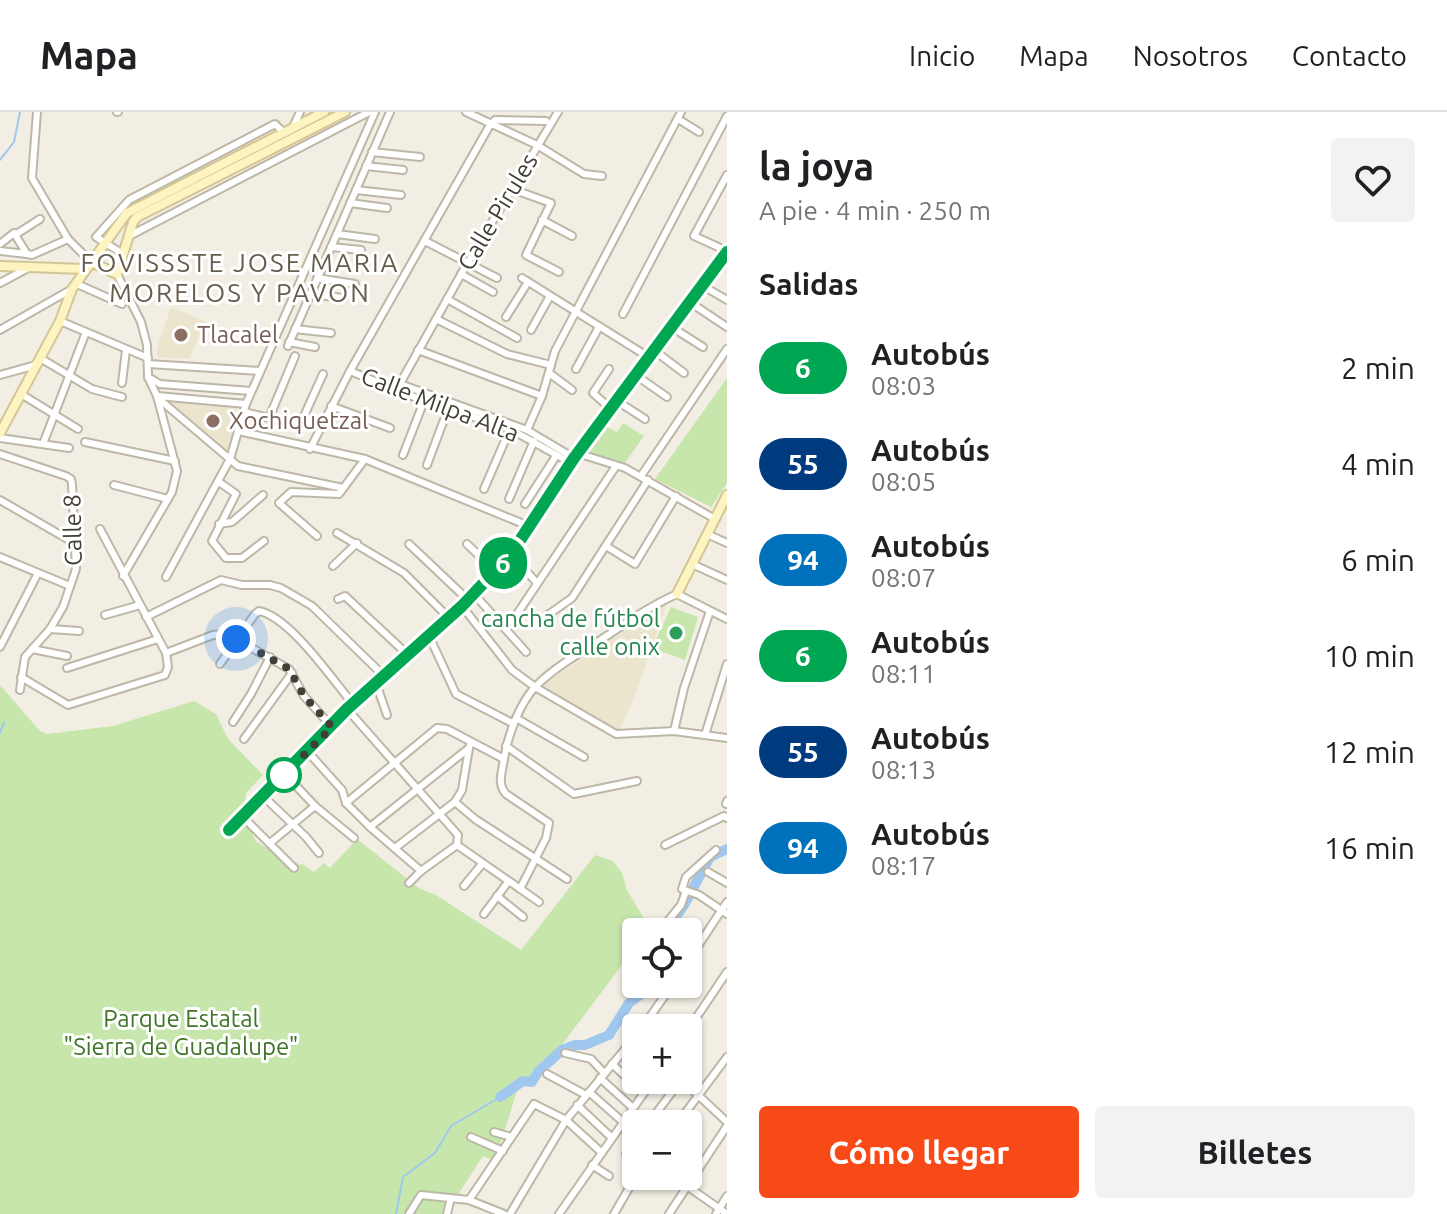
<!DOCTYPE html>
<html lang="es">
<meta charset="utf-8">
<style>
body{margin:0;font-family:Ubuntu,sans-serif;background:#f2f2f2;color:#202124;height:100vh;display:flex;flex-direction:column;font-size:30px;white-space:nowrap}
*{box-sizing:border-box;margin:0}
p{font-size:26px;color:#757577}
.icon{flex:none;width:44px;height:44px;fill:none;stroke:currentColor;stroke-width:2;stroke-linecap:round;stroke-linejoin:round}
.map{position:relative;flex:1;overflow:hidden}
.drawer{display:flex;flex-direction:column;background:#fff;width:720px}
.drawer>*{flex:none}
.badge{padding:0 16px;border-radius:26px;font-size:28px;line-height:52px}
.tools{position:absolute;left:622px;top:806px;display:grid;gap:16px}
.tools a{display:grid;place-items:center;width:80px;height:80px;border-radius:8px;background:#fff;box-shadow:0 2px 6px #0004;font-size:40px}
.you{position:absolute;width:40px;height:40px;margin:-20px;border:6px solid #fff;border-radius:50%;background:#1a73e8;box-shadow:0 0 0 12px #1a73e833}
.map>.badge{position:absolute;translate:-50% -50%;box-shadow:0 0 0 4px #fff}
h2{padding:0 32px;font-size:30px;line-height:72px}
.round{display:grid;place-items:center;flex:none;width:84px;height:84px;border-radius:8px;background:#f2f2f2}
.summary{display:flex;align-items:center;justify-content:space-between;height:136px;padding:0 32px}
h1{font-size:38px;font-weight:700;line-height:60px}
.primary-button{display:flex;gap:16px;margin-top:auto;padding:16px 32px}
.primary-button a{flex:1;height:92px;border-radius:8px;background:#f74a16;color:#fff;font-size:32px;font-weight:700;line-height:92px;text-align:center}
.primary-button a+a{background:#f2f2f2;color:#202124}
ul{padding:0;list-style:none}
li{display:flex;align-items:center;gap:24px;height:96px;padding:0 32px}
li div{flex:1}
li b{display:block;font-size:30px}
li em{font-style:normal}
li .badge{min-width:88px;font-weight:700;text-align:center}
header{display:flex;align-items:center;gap:48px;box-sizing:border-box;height:112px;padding:0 40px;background:#fff;border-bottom:2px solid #e0e0e0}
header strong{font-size:38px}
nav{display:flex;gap:44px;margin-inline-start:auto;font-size:28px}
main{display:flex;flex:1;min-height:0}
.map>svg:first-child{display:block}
</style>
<header>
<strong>Mapa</strong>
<nav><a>Inicio</a><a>Mapa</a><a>Nosotros</a><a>Contacto</a></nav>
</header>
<main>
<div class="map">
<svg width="727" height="1102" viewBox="0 0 727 1102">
<rect width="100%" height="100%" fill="#f2eee4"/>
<g fill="#ebe5cd">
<path d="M171,195l35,15 -17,37 -32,-2v-9z"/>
<path d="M165,288l72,6 -2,30 -9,15z"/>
<path d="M667,491l-31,90 -17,38 -79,-45z"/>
</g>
<g fill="#c7e6ac">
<path d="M727,266v105l-16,24 -56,-28z"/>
<path d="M623,311l21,13 -20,28 -39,-12 10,-16 10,-10 12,6z"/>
<path d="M671,495l27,10 -13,43 -33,-12z"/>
<path d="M0,573l40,46 7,3 66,-8 81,-25 22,13 12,25 35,36 -17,18 -1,23 11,26 44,23 2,-1 12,8 10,-9 6,5 27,-29 62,49 17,7 85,55 74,-95 18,6 9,12 5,17 18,30 23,8 -2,4h-30v23l-11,6 -64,85 -44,45 -22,70 -12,-5 -29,45 -4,13h-450z"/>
</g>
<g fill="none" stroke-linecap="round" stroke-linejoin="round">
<g stroke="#a0c8ef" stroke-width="2">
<path d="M0,48l14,-18 6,-30"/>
<path d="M0,621l4,-11"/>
<path d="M396,1102l7,-37 32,-24 16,-27 49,-29"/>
</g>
<g stroke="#a0c8ef" stroke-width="10">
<path d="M665,820l19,-27 26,-48 17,-8"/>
<path d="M500,985l23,-16 9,1 6,-10 24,-22 13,-5h10l24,-10 20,-32 15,-11v-8"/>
</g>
<g stroke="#bdb7a7" stroke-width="10">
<g id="street">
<path d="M37,0l-5,66 36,61 23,23"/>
<path d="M117,0h1"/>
<path d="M466,0l71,33 47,29 18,2"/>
<path d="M678,7l21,13"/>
<path d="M293,15l7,-15"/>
<path d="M372,40l48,5"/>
<path d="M366,54l37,4"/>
<path d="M727,63l-33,61 33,15"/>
<path d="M512,77l39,14 -25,52 33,17"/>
<path d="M356,78l45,5"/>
<path d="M350,91l37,5"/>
<path d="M542,108l30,16"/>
<path d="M337,122l38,5"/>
<path d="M15,123l25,-16"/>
<path d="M129,124l240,-124"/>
<path d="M425,129l72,37"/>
<path d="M0,132l14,-11 13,21 5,1 36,-16"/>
<path d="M331,135l30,3"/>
<path d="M0,139l27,3"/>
<path d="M123,142l-27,-17 33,-37 146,-76 8,8"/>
<path d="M117,162l24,48 6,23 1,32 9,19 20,75 -5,21 -49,84"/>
<path d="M461,162l32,18"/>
<path d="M317,166l38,6"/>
<path d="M522,166l128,80"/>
<path d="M0,171l28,-15"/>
<path d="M77,172l45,20"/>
<path d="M703,174l24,14"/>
<path d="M310,182l33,4"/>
<path d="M447,187l70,39"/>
<path d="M691,191l36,24"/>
<path d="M623,202l104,-198"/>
<path d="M506,205l22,-35"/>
<path d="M436,207l71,35 44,11"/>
<path d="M60,209l88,37"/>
<path d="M673,216l30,19"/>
<path d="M295,217l36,4"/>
<path d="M0,218l72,-41"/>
<path d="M531,218l19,-34"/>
<path d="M289,230l26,5"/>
<path d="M288,234l102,-234"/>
<path d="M418,238l124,46"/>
<path d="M655,239l29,22"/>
<path d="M40,246l52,31 30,8"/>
<path d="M148,252l112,7"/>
<path d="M576,257l23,-42"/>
<path d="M609,257l-16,24 18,16"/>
<path d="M350,259l74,30 86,28 61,34"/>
<path d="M549,261l23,17"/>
<path d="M0,263l36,-10"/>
<path d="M637,264l30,21"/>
<path d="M148,265l12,7 91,7"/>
<path d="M122,271l4,-33"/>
<path d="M400,272l127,46 47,28"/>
<path d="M397,277l71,-127 90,-150"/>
<path d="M21,282l57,35"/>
<path d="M157,284l89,8"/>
<path d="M159,287l79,67 105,22"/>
<path d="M617,289l28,18"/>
<path d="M331,294l59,22"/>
<path d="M244,300l56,13 23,-51"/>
<path d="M269,306l26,-62"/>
<path d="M527,318l15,-34 13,-45 126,-239"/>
<path d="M238,319l127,28 166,68"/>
<path d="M0,326l69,10"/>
<path d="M85,330l90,19"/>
<path d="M43,332l43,-112"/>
<path d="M310,337l40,-78 140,-246 5,-5 51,1"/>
<path d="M577,341l48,15 90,51"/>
<path d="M0,342l66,22 5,3 1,5 4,85 -13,38 -13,22 -25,28 -5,33"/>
<path d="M403,343l21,-54"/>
<path d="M427,353l21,-56"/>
<path d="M641,364l86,-127"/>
<path d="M219,370l17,12 -24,47 14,17h16l22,-17"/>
<path d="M114,373l54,14"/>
<path d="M484,377l26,-60"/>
<path d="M509,387l25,-58"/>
<path d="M0,388l76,44"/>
<path d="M525,392l31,-48"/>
<path d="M219,412l13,-2 31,-27"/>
<path d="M337,421l67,40 45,45"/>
<path d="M707,422l20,9"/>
<path d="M317,424l-38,-33 12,-11 48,2 26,-35"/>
<path d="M409,432l59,56"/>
<path d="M467,432l28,27"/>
<path d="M606,434l29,18 41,-68"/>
<path d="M511,442l26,29"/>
<path d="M0,445l70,29"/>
<path d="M692,452l35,16"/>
<path d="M333,454l24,-23"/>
<path d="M166,465l64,-118 16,-55 129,-292"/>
<path d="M474,482l52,58"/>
<path d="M338,487l7,-3 63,59"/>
<path d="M462,494l50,64 23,17 81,47 58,-3 53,7"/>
<path d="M105,503l35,-10"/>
<path d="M146,505l75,-37 21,5h28l11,3 31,18 72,70"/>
<path d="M542,507l30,-21 76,-118"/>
<path d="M50,517l29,2"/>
<path d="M507,517l109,-163"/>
<path d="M429,524l27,58 58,30"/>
<path d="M0,535l38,-74"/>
<path d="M32,537l35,7"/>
<path d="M166,541l47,-18 11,-1 12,5 53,30 15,27 28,31"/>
<path d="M220,552l35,-50 4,-3c31,6 73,68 94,93"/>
<path d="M67,556l91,-29"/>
<path d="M21,565l47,28 97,-30 3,-8 -2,-14 -66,-124"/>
<path d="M376,571l11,32"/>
<path d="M347,597l111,126 -1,10"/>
<path d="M516,606l68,39"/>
<path d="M233,610l18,-28 19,-37"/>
<path d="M674,619l10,-43 26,-77"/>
<path d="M705,623l22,-71"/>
<path d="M244,627l48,-66"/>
<path d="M506,634l68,48 63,-13"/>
<path d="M308,640l34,38 4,13 24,24 51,44"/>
<path d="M285,662l30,32 39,32"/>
<path d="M263,684l43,41 13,16"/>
<path d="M455,690l20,17 92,60"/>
<path d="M346,691l91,-75 10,1 57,30"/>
<path d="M726,692l1,-3"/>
<path d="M243,705l51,51"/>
<path d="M370,715l99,-79 2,-6"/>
<path d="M229,718l118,-121 115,-103 49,-52 66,-101 150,-201"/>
<path d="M270,731l45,-37"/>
<path d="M457,733l82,57"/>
<path d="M665,733l59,-29 3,2"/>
<path d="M395,736l60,-46 7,-12 7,-42"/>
<path d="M716,738l-30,27 -4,12 17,6 28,19"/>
<path d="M708,760l19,11"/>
<path d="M409,771l12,-12 36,-26"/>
<path d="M464,774l18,-22"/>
<path d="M520,777l26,-51 3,-15 -43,-29c-9,-10 -4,-22 -2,-35 4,-24 15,-55 32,-73 19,-19 44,-33 66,-47 24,-16 48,-33 75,-45l50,25"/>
<path d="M497,784l26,21"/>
<path d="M484,802l24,-32"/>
<path d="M659,820l22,-27 5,-14"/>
<path d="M688,849l39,-59"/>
<path d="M642,916l31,-44"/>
<path d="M688,918l39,-58"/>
<path d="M625,937l11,10"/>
<path d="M565,941l26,6 13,14"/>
<path d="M612,952l32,29"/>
<path d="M547,962l39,21"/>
<path d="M600,966l33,30"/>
<path d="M682,968l45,42"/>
<path d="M589,980l34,30"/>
<path d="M577,993l35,33"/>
<path d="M648,1012l33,-44"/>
<path d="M677,1012l50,-67"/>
<path d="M494,1020l17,5"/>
<path d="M471,1025l32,14"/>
<path d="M626,1042l10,-13"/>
<path d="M592,1053l17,11"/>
<path d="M687,1074l40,28"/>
<path d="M469,1088l65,-96 32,16 35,32"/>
<path d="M409,1102l12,-19 48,5 35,14"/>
<path d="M447,1102l4,-16"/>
<path d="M510,1102l56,-94 70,-84"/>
<path d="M559,1102l94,-134"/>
<path d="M614,1102l22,-38"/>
<path d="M669,1102l58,-88"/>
<path d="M716,1102l11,-18"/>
</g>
</g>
<g stroke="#d1c694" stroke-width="12">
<g id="secondary">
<path d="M91,150l26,12 16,-52 4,-5 208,-105"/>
<path d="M0,154l84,3"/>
<path d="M0,321l60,-112 12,-32 55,-76 197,-101"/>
<path d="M677,482l50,-99"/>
</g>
</g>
<use href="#street" stroke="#fff" stroke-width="6"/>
<use href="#secondary" stroke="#fef4c2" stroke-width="8"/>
</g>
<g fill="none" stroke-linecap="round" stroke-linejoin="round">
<g stroke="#fff" stroke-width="18">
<path id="line" d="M229,718l118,-121 115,-103 49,-52 63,-96 153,-206"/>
</g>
<use href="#line" stroke="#00a651" stroke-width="12"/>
<path stroke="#433f34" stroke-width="8" stroke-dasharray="0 14.4" d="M236,527l53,30 15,27 28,31 -48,48"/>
</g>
<g fill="#8d6e63" stroke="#fff" stroke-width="3">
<circle cx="181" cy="223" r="8"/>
<circle cx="213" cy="309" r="8"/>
</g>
<circle fill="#2e9e5b" stroke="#fff" stroke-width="3" cx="676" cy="521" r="8"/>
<circle fill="#fff" stroke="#00a651" stroke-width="4" cx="284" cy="663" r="16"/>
<g text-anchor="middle" stroke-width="6" stroke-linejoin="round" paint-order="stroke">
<g font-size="24" fill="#433f34" stroke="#fff">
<text transform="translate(498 100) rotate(-59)" y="8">Calle Pirules</text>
<text transform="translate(440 293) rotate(21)" y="8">Calle Milpa Alta</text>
<text transform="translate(73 418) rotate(-91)" y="8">Calle 8</text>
</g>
<g font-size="24" fill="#785e54" stroke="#fff" text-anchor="start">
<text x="197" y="231">Tlacalel</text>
<text x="229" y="317">Xochiquetzal</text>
</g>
<g font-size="24" fill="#27864d" stroke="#fff" text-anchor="end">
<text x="660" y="515">cancha de fútbol<tspan x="660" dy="28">calle onix</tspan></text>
</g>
<g font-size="24" fill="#3f7429" stroke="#fff">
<text x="181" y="915">Parque Estatal<tspan x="181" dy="28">"Sierra de Guadalupe"</tspan></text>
</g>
<g font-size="26" letter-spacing="2" fill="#665d4b" stroke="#fff">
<text x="240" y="160">FOVISSSTE JOSE MARIA<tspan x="240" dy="30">MORELOS Y PAVON</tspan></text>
</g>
</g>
</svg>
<div class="tools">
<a><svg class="icon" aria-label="locate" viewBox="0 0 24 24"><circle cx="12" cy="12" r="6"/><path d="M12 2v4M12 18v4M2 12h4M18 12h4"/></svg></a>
<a>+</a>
<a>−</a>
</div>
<div class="you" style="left:236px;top:527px"></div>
<b class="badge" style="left:503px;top:451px;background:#00a651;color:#fff">6</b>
</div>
<section class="drawer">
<div class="summary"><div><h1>la joya</h1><p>A pie · 4 min · 250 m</p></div><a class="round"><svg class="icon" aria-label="heart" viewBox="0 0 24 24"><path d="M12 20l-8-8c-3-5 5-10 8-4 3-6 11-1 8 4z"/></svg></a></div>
<h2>Salidas</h2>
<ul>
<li><span class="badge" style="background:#00a651;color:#fff">6</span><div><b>Autobús</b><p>08:03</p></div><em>2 min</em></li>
<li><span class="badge" style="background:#003b80;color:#fff">55</span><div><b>Autobús</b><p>08:05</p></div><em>4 min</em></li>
<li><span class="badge" style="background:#0072bc;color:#fff">94</span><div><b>Autobús</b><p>08:07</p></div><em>6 min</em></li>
<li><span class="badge" style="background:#00a651;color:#fff">6</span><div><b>Autobús</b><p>08:11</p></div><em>10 min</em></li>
<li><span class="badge" style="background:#003b80;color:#fff">55</span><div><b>Autobús</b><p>08:13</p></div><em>12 min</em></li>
<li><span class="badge" style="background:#0072bc;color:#fff">94</span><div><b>Autobús</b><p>08:17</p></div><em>16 min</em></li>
</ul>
<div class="primary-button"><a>Cómo llegar</a><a>Billetes</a></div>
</section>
</main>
